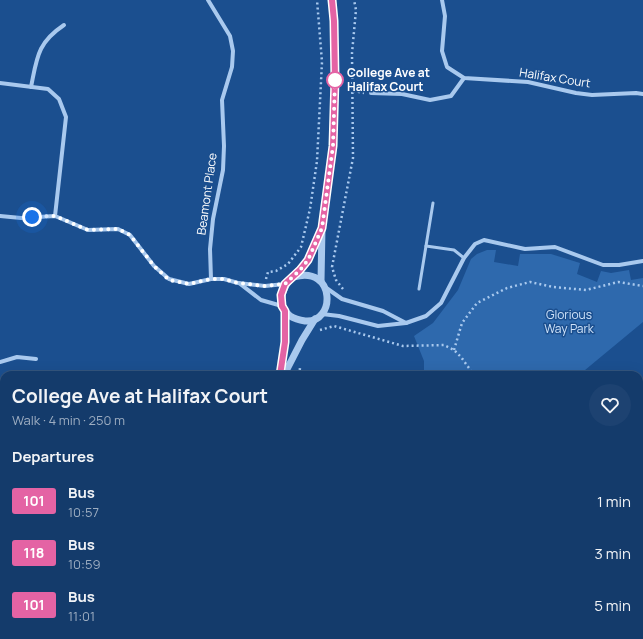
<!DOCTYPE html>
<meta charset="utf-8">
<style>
body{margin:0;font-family:Manrope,sans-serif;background:#1d4271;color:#f1f3f6;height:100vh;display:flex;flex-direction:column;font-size:15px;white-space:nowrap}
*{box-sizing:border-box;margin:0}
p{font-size:13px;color:#9dadc1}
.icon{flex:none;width:22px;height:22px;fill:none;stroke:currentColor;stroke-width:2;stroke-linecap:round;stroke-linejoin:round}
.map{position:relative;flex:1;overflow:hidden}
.details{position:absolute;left:0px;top:371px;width:643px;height:268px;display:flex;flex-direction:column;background:#143b6b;border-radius:12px 12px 0 0;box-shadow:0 4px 16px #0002,0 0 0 1px #33557e}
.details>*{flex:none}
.badge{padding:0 8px;border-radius:3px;font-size:14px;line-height:26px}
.you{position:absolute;width:20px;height:20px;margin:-10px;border:3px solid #fff;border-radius:50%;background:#1a73e8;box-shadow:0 0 0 6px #1a73e833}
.map>.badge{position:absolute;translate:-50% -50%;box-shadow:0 0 0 2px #fff}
h2{padding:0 12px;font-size:15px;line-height:36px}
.round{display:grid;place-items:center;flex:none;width:42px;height:42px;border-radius:21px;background:#1d4271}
.head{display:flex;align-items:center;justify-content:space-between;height:68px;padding:0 12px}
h1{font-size:19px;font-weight:700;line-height:30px}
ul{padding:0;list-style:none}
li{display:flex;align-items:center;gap:12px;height:52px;padding:0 12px}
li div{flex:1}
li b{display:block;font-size:15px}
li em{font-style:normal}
li .badge{min-width:44px;font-weight:700;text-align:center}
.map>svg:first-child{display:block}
</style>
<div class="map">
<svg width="643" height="639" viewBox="0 0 643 639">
<rect width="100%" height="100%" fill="#1b4f8f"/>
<g fill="#2e69ad">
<path d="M487,250h9l-2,12 24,4 2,-12h31l29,9 -3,11 20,8 4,-11 10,2 18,-3 2,10 12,-2v44l-64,53h-155v-14l-10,-25 19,-13 25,-33 13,-31 6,-5z"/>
<path d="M365,635h80l1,4h-81z"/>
</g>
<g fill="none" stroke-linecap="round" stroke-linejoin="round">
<g stroke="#a9c9ee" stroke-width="2.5" stroke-dasharray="2 3" stroke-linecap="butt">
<path d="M353,91l11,2"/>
<path d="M266,279l2,-7 8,-1 12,-7 13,-17 9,-38 7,-48 5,-99 -5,-62"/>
<path d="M343,289l-7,-9 -4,-13 21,-109 -1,-105 4,-43 -2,-10"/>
<path d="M320,330l14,-4 69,20 41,-1 10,5 7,7 13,18"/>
<path d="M454,350l8,-27 15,-20 30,-15 23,-6 23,5 33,3 32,-8 25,4"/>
<path d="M299,375l1,-7"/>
<path d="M220,639l1,-4"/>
<path d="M425,639v-4"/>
</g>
<g stroke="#a9c9ee" stroke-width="3">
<path d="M426,246l28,4 10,8"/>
<path d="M419,289l14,-86"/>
</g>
<g stroke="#a9c9ee" stroke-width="4">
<path d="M208,0l22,36 3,15 -1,16 -10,33 2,46 -1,24 -10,49 -3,30 1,30"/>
<path d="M442,0l3,16 -3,35 5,16 17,11 64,4 48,11 16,2 44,-2 7,1"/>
<path d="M0,83l48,6 11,10 7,18 -11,99"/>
<path d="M31,87c6,-29 6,-44 33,-62"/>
<path d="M371,93l31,1 28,6 21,-4 13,-18"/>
<path d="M0,216l21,2 34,-2 33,14 30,-1 12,6 24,31 15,13 20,5 22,-5h13l14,4 27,3 20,-2"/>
<path d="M239,283l22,17 21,6"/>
<path d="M325,287l17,12 41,12 23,12"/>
<path d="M322,314l17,2 39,10 28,-3 20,-7 15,-13 23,-45 11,-14 9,-4 41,9 30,-2 48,18h16l24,-4"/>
<path d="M0,362l17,-5 19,2"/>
<path d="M639,433l4,-3"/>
<path d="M354,635l1,4"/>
<path d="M455,635l3,4"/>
<path d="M92,639l1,-4"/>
<path d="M636,639l7,-5"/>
</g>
<g stroke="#a9c9ee" stroke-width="7">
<path d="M294,277c42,-12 42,47 11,44 -6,-1 -10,-2 -15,-5 -5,-4 -8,-9 -8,-15 -2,-18 17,-27 25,-40 6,-8 9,-19 13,-28"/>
<path d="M321,281l1,-53 11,-82 2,-67 -1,-58 -2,-21"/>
<path d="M280,375l5,-33v-31"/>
<path d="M284,375l18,-35 13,-21"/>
<path d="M201,639l1,-4"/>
</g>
</g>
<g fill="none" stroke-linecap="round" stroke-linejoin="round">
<g stroke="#fff" stroke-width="9">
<path id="line" d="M280,375l5,-33v-31l-3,-5 -1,-11 4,-11 15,-14 8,-10 14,-32 11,-82 2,-67 -1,-58 -2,-21"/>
</g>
<use href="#line" stroke="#e463a4" stroke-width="6"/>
<path stroke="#fff" stroke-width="4" stroke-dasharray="0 7.2" d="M32,217l23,-1 33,14 30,-1 12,6 24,31 15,14 20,4 22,-5h13l14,4 27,3 20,-2 15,-14 8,-10 14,-32 11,-82 2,-66"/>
</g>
<circle fill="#fff" stroke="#e463a4" stroke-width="2" cx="335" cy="80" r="8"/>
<g text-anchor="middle" stroke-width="3" stroke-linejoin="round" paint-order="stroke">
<g font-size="12" font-weight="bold" fill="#fff" stroke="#1b4f8f" text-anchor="start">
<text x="347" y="77">College Ave at<tspan x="347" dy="14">Halifax Court</tspan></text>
</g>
<g font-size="12" fill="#fff" stroke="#1b4f8f">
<text transform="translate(555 78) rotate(9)" y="4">Halifax Court</text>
<text transform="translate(207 194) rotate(-82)" y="4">Beamont Place</text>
</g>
<g font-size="12" fill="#cfe3fa" stroke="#1b4f8f">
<text x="569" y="319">Glorious<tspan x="569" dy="14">Way Park</tspan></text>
</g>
</g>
</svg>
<div class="you" style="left:32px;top:217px"></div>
<section class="details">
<div class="head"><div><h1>College Ave at Halifax Court</h1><p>Walk · 4 min · 250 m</p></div><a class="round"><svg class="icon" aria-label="heart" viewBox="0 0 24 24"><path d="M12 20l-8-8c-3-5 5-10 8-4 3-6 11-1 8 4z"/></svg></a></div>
<h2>Departures</h2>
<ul>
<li><span class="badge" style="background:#e463a4;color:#fff">101</span><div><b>Bus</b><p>10:57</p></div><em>1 min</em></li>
<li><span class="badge" style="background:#e463a4;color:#fff">118</span><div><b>Bus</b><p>10:59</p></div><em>3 min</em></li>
<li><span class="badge" style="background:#e463a4;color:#fff">101</span><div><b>Bus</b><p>11:01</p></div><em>5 min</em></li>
</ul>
</section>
</div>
